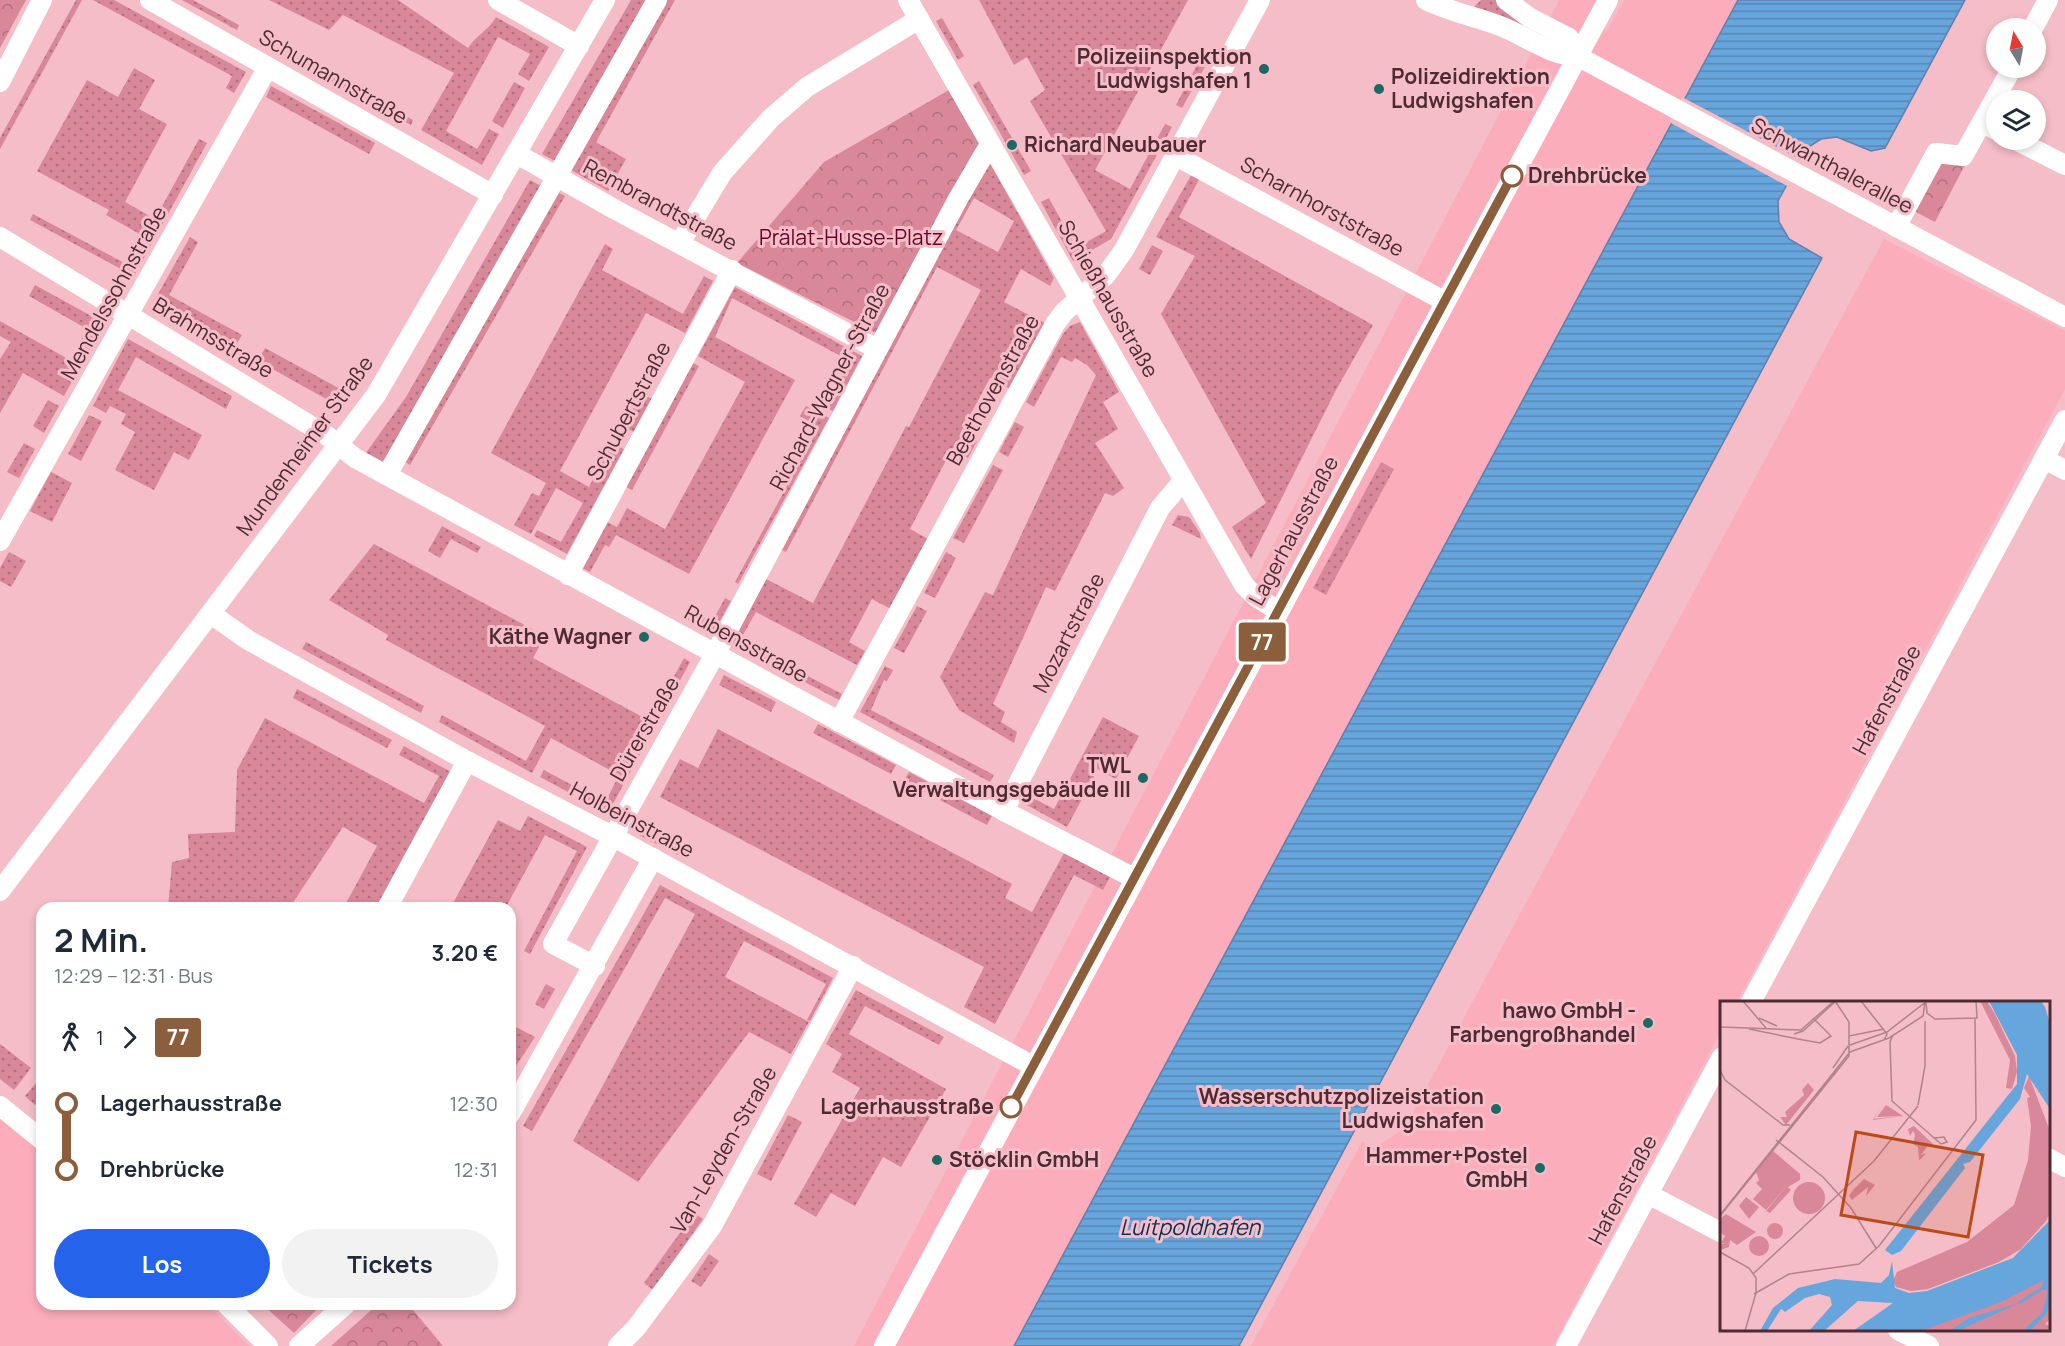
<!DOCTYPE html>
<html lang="de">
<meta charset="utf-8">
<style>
body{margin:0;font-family:Manrope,sans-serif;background:#f2f2f3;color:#1f2937;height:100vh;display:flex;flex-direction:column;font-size:22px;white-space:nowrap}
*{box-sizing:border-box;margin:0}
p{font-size:20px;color:#747a83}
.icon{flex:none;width:33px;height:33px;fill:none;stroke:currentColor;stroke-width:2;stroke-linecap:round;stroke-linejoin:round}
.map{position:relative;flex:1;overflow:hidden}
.drawer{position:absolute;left:36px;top:902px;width:480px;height:408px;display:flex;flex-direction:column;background:#fff;border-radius:18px;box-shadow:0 3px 9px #0003}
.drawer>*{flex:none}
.badge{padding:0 12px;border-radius:4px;font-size:21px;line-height:39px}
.needle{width:39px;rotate:350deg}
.tools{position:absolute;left:1986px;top:18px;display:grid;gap:12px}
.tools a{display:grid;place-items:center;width:60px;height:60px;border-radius:50%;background:#fff;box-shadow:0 3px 9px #0003;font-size:30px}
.map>.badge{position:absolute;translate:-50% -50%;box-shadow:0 0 0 3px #fff}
.legs{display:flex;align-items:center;gap:9px;height:66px;padding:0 18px;font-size:20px}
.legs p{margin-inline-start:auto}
.overview{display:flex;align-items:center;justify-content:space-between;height:102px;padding:0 18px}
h1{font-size:33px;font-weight:700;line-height:45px}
.primary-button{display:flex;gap:12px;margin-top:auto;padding:12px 18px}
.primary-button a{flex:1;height:69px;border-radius:36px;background:#2563eb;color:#fff;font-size:24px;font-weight:700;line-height:69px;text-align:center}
.primary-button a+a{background:#f2f2f3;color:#1f2937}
ul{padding:0 18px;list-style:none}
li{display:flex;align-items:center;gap:21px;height:66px;font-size:22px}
li i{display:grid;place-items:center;width:9px;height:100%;margin:0 8px;background:currentColor}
li i::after{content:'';width:15px;height:15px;margin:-8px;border:4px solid;border-radius:50%;background:#fff}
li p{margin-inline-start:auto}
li:first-child i{background:linear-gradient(#0000 50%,currentColor 0)}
li:last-child i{background:linear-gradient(currentColor 50%,#0000 0)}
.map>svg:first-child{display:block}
</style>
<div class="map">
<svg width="2065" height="1346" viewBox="0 0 2065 1346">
<defs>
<pattern id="grass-dots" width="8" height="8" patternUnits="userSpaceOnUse" patternTransform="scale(1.5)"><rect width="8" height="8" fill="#d88898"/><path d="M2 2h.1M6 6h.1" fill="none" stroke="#b16f7d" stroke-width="1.8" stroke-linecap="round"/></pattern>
<pattern id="forest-crowns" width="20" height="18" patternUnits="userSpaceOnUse" patternTransform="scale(1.5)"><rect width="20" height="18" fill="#d88898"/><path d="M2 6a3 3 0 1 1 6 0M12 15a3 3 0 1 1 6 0" fill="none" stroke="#b16f7d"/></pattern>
<pattern id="water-rules" width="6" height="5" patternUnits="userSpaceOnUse" patternTransform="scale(1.5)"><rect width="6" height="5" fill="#67a5dd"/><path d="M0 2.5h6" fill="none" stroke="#5787b4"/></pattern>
</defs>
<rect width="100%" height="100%" fill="#f5bdc7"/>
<g fill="#fcadbc">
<path d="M1559,0h46v35l19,-35h114l-724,1346h-160z"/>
<path d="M1884,239l181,92v58l-328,613h-15l-1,29 -168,315h-302l111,-204 12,6 30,-19z"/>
<path d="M0,1118l42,30v156h165l42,42h-249z"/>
</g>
<g fill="url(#grass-dots)" fill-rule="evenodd">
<path d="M76,0h6l-82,149v-11z"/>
<path d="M93,0h21l132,72 -12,21 -8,-5 6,-12z"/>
<path d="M182,0h11l46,25 -2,5z"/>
<path d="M269,0h129l70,48c8,-13 20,-17 28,-31l53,30 -20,34 -11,-7 12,-20 -32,-17 -52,94 31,18 12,-20 10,5 -17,31 -61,-35 33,-57 -111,-58 -14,15z"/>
<path d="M631,0h17l-93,161 -13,-7z"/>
<path d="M667,0h8l-79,142 30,17 -18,32 -37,-21z"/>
<path d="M979,0h209l-93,170 35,19 35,-65 7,3 -61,112 -38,22 -32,-59 8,-4 27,50 30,-17 -76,-130 15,-11 -18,-33 -13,8z"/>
<path d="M1481,0h15l23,18 24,14 -2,5 -68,-29z"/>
<path d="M942,18l22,38 -6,4 -22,-39z"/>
<path d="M1199,61l7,4 -24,43 -6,-3z"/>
<path d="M308,63l105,57 -2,5 -105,-58z"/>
<path d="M134,68l21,12 -16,29 28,15 -42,78 30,17 44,-80 8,4 -73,133 -104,-56 3,-6 97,52 15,-29 -39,-22 3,-5 -72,-39 50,-91 31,17z"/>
<path d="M979,81l52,90 -7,4 -51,-90z"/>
<path d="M514,82l11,6 -22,40 -11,-7z"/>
<path d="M271,86l104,57 -6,11 -103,-57z"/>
<path d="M986,163l5,2 63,113 -4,8 -29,-17 -17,33 41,21 -35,66 -20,-11 -29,54 16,9 -9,17 -16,-9 -42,80 20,11 -37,70 -21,-11 -23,43 16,9 -8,14 -101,-53 -16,28 102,54 -3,6 -107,-56 34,-65 47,24 93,-177 3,1 72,-137 -44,-23 -151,285 -4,-2zM974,198l40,23 -16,31 -42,-22z"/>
<path d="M1193,172l8,4 -22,41 194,108 -37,65 -85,169 -19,-32 34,-24 -105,-189 34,-58 -39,-19z"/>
<path d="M530,180l13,7 -161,281 -19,-11 43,-60z"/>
<path d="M559,193l6,3 -155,269 -6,-4z"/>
<path d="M190,237l8,5 -29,53 73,40 -8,13 -81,-45z"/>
<path d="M605,244l8,5 -11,21 81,44 21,-38 9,5 -28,52 -39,-20 -86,158 29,16 23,-44 12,6 -57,105 -33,-18 3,-6 24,12 22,-39 -27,-15 -25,46 -17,-9 18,-32 7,3 7,-13 -55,-30z"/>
<path d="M1152,245l11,6 -13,24 -11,-6z"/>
<path d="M35,285l69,38 -40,73 -41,-23 -23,40v-54l11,-17 -11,-6v-15l70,39 17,-31 -58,-33z"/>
<path d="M735,287l127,69 -29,55 -7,-4 24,-46 -118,-63 -17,39 80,43 -106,194 -73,-39 -7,12 -4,-2 -15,27 -8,-4 25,-46 10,5 10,-19 38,21 80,-147 -47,-26z"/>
<path d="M1080,322l39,70 -16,10 15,27 -23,14 29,45 -11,8 -8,-3 -50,98 -9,-4 -53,117 12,8 -4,10 16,10 -3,11 -55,-33 -19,-33 45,-85 8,3 103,-220 -9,-10 -12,-7 -3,4 -11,-5 -27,50 -8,-5 37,-68 7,-8z"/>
<path d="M128,339l104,57 -6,13 -90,-52 -18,33 84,45 -13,25 -15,-8 -20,38 -39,-20 20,-38 -14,-8 5,-10 -16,-8 -4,7 -13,-7z"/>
<path d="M265,348l79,43 -7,14 -79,-44z"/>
<path d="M693,363l6,3 -67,124 -6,-3z"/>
<path d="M641,393l11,6 -18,33 -11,-6z"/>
<path d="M48,400l11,6 -15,27 -11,-7z"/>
<path d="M806,406l23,12 -91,166 -3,-2 84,-155 -19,-11z"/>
<path d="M89,415l13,6 -21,40 -13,-7z"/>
<path d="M1015,422l9,5 -16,30 -9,-5z"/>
<path d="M24,443l11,6 -16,29 -12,-6z"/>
<path d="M1381,462l13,7 -68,126 -13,-7z"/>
<path d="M993,465l10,5 -39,73 -11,-5z"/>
<path d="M51,472l21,11 -20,39 -22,-11z"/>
<path d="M1178,515l11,2 11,16 1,6 -29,-14z"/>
<path d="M442,526l39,21 -4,6 -26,-14 -11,19 -12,-7z"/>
<path d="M374,544l171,92 -12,22 117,63 34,-63 6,4 -82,151 -27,-14 5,-9 20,11 13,-26 -68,-37 -19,35 -93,-51 3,-7 84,46 19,-35 -159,-86 2,-5 -59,-35z"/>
<path d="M9,552l17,9 -15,26 -11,-6v-13z"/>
<path d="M946,552l10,6 -21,40 -11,-5z"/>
<path d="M725,598l6,3 -18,32 -29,-15 4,-9 24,13z"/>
<path d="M917,606l10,5 -23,42 -10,-5z"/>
<path d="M306,642l118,64 -3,7 -119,-64z"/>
<path d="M885,666l8,4 -6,11 -3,-1 -13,30 123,65 -4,7 -130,-70z"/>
<path d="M724,675l52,27 -5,10 -52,-27z"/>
<path d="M297,689l95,51 -5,8 -94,-50z"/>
<path d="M1103,717l36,19 -23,43 -18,-10 -31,58 -44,-24 4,-8 27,14z"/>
<path d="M265,718l159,85 15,-27 -40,-21 5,-9 47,26 -74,135h-33l33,-61 -34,-19 -53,80 -122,1 4,-46 17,-4 -1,-24 47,-2 2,-62z"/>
<path d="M818,724l78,41 -5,9 -78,-41z"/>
<path d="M718,729l294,155 -7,14 27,14 32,-59 46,24 -7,13 -29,-15 -79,149 -31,-17 20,-40 -324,-170 20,-38 18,9z"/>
<path d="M544,770l28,15 -4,7 -28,-15z"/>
<path d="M909,772l83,44 -5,9 -83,-44z"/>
<path d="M528,816l59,31 -57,107 -6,-3 53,-100 -32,-16 -39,72h-55l47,-87 22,11z"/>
<path d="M644,827l38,20 -4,8 -39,-20z"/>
<path d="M660,885l173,93 -23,43 -3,-1 19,-36 -82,-43 -19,36 84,45 -18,32 -42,-22 -111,150 -65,-41 122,-227 -30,-16 -133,233 -9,-5z"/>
<path d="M546,984l9,5 -11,20 -9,-5z"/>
<path d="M856,990l88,47 -5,8 -74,-39 -16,28 97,55 -45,78 -18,-10 -28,49 -24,-13 -15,24 -22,-13 66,-116 -28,-16 10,-18 -16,-10z"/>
<path d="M510,1024l25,13 -25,38z"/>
<path d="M0,1044l31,24 -17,22 -14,-11z"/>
<path d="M42,1076v19l-7,10 -10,-9z"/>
<path d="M788,1115l14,7 -31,59 -14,-7z"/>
<path d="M694,1213l9,6 -50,71 -9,-7z"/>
<path d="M709,1254l10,7 -18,26 -10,-6z"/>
</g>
<g fill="url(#forest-crowns)">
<path d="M0,0h26l-26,48z"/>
<path d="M949,90l33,56 -104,188 -141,-71 87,-101z"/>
<path d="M1936,159l30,4 -31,59 -25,-13z"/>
<path d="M262,1304h60l-28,29z"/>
<path d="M378,1304h30l35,42h-112z"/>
</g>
<path fill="url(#water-rules)" stroke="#6080aa" stroke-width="1.5" d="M1738,0h227l-80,148 -14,3 -34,-14 -16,2 -14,9 -29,53 1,21 10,17 33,19 -583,1088h-225z"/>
<path fill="#f5bdc7" d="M1682,97l121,64 -14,26 -120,-65z"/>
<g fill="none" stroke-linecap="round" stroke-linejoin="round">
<g stroke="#fff" stroke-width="20">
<path d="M150,0l343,195"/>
<path d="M498,0l81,46"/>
<path d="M908,0l336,585 11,11 23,15"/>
<path d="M1426,0c26,13 53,17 79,28 24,10 46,28 72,28l488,261"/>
<path d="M1506,0l24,18 39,20 8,18"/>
<path d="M2033,28l15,-28"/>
<path d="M0,82l42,-82"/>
<path d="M1996,130l-14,-8 30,-54"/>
<path d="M2016,140l49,25"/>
<path d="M517,154l97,55 263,140"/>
<path d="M1176,156l268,145"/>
<path d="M1896,227l40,-74 27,3 19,-34"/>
<path d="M0,237l326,198 29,23 649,353 130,67"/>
<path d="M680,243l42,-70 49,-55 36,-31 112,-68"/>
<path d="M2044,459l21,11"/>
<path d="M387,475l270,-475"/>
<path d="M0,541l268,-474"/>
<path d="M568,575l164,-305"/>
<path d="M211,614l37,26 219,121 145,75 421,230"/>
<path d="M839,722l216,-398 9,-12 42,-37 18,-25 136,-250"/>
<path d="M1004,811l156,-303 23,-27"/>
<path d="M0,891l376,-496 229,-395"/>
<path d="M387,908l80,-147"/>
<path d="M595,966l-42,-22 162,-290 243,-455 32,-55"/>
<path d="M1751,1002l314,-582"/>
<path d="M0,1106l42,34"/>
<path d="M510,1114l143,-256"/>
<path d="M2048,1158l17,9"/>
<path d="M1648,1194l74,39"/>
<path d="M226,1304l42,42"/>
<path d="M1898,1330l31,16"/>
<path d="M299,1346l47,-42"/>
<path d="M618,1346l18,-18 76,-102 141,-260"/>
<path d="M884,1346l724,-1346"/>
<path d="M1566,1346l156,-289"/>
</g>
</g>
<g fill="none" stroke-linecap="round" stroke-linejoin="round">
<g stroke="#fff" stroke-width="14">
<path id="line-1" d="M1011,1107l501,-931"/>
</g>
<use href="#line-1" stroke="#8b5e3c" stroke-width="9"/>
</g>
<g fill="#1d6862" stroke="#f5bdc7" stroke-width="2">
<circle cx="1264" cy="69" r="6"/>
<circle cx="1379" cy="89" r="6"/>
<circle cx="1012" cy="145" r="6"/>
<circle cx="644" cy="637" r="6"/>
<circle cx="1143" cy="778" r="6"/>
<circle cx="1648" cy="1023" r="6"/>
<circle cx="1496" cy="1109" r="6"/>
<circle cx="937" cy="1160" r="6"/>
<circle cx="1540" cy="1168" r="6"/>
</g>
<g fill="#fff" stroke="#8b5e3c" stroke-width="3">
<circle cx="1512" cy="176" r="10"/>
<circle cx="1011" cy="1107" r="10"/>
</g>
<g text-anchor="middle" stroke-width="6" stroke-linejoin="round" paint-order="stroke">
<g font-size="21" font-weight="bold" fill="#4e2b32" stroke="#f5bdc7" text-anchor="end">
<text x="1252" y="64">Polizeiinspektion<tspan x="1252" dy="24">Ludwigshafen 1</tspan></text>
<text x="1391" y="84" text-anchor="start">Polizeidirektion<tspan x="1391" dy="24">Ludwigshafen</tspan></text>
<text x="1024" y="152" text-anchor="start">Richard Neubauer</text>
<text x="632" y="644">Käthe Wagner</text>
<text x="1131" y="773">TWL<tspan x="1131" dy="24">Verwaltungsgebäude III</tspan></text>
<text x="1636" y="1018">hawo GmbH -<tspan x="1636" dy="24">Farbengroßhandel</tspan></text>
<text x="1484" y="1104">Wasserschutzpolizeistation<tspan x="1484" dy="24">Ludwigshafen</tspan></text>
<text x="1528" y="1163">Hammer+Postel<tspan x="1528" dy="24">GmbH</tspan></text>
<text x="949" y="1167" text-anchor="start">Stöcklin GmbH</text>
</g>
<g font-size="21" fill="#4e2b32" stroke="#f5bdc7">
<text transform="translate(333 77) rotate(30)" y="7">Schumannstraße</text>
<text transform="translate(1832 166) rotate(28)" y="7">Schwanthalerallee</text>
<text transform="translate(660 205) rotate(28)" y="7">Rembrandtstraße</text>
<text transform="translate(1322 207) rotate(29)" y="7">Scharnhorststraße</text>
<text transform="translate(114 293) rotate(-61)" y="7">Mendelssohnstraße</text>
<text transform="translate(1108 299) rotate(60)" y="7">Schießhausstraße</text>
<text transform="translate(213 338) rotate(31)" y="7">Brahmsstraße</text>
<text transform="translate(830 387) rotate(-62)" y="7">Richard-Wagner-Straße</text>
<text transform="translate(993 390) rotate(-61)" y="7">Beethovenstraße</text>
<text transform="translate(629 411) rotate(-62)" y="7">Schubertstraße</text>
<text transform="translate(305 446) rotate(-54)" y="7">Mundenheimer Straße</text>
<text transform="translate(1294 531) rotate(-62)" y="7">Lagerhausstraße</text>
<text transform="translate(1069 633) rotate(-63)" y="7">Mozartstraße</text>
<text transform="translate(746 644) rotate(29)" y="7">Rubensstraße</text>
<text transform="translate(1887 700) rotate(-62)" y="7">Hafenstraße</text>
<text transform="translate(645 729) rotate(-60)" y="7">Dürerstraße</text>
<text transform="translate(632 820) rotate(28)" y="7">Holbeinstraße</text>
<text transform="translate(724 1150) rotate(-60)" y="7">Van-Leyden-Straße</text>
<text transform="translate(1623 1190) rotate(-62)" y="7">Hafenstraße</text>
</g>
<g font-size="21" font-weight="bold" fill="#4e2b32" stroke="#f5bdc7" text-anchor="start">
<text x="1528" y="183">Drehbrücke</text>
<text x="994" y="1114" text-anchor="end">Lagerhausstraße</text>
</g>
<g font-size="21" fill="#680029" stroke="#f5bdc7">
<text x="851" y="245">Prälat-Husse-Platz</text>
</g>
<g font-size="22" font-style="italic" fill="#013256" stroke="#f5bdc7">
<text x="1190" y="1235">Luitpoldhafen</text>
</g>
</g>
<g transform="translate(1720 1001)">
<rect width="330" height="330" fill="#f5bdc7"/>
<path d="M163,102l-9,16 28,-3 -25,1 9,-12 17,11 -30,4zM194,125l19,18h-4l-8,11 5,-2 -5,6 -2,1 -1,-13 -5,-3 2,-9 -2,-4 -3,5 -2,-7zM144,178l11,6 -9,11 2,-9 -16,13 -3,-4 4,-6z" fill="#d88898"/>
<path d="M260,0h7l8,13 20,42 2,16 -5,17 -6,-1 4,-28zM309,75l21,55v82l-4,8 -25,28 -22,13 -71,27 -17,2 -15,-4 -3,-6 4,-9 70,-30 47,-37 14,-45 3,-34 -4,-28 3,-1 -6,-9zM88,82l6,7 -28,35 -6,-8h7l-2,-5 19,-17 -2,-5zM53,150l27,23v6l-12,7 3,3 -21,23 -4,-2 19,-23h-23l-6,-16zM323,273l7,10v35l-5,5 5,2 -2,5h-135z" fill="#d88898"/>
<path d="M317,289l4,2 -7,6 -27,7 -57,26h-14z" fill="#d88898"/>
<path d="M316,159l11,3 -3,41 -14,-1 -3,-4 2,-25zM52,176l13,11 -19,22 -13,-11 9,-10 -6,-6 3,-3 6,6zM73 197a16 16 0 1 1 32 0a16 16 0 1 1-32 0ZM26,196l13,10 -10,12 -10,-13zM6,213l30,18 -19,13 -7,-5 -1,7 -8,3v-6l5,-1h-5l4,-7 -5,-4v-13zM47 230a8 8 0 1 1 16 0a8 8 0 1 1-16 0ZM29 245a10 10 0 1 1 20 0a10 10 0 1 1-20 0Z" fill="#d88898"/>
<path d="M269,0h52l4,6 5,17v85l-23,-35 -7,25 -50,63 -7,2 2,4 -64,83 -9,4 -7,-5 132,-166v-29zM330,219v83l-3,10 -17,18h-7l19,-18 4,-12 1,-11h-7l4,-10 -43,22 -80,29h-68l40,-28 -35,-2 -34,30h-15l23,-26 -2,-8 -11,-3 -14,4 -20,14 -4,-3 -14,22h-7l13,-23 25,-20 37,-9 46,4 8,-8 3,-14 3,27 14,5 18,-2 86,-33zM299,302l-57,26 -12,2 19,-13z" fill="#67a5dd"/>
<path fill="none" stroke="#67a5dd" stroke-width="3" d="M299,302l22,-14"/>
<path fill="none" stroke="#b2838b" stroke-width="1.5" d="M23,0l23,27M141,0l26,33 -3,6M206,2l1,10 8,6 42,-1 -1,-17M39,17l18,8M0,26l81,3M29,28l49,10M81,29l33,-29M74,33l9,-3 33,-30M173,34l-3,7 2,59 49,43 6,-2 -3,-5 -10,1M129,35l35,-7M78,38l22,4 11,-7 -18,-18M130,44l37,-13 40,-31M113,67l15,-22M0,69l5,10 58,45h7M198,104l7,-39v-45M56,139l47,37 28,31 25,40M0,214l130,-163 39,-14 34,-22 2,-15M0,215l129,-160v-34l-14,-21M0,251l29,16 7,10v15l-11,38M33,273l121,-113 44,-55M34,293l35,-20 70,-10 20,-18 97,-126 -1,-102"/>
<path fill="#ba4b17" fill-opacity="0.15" stroke="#ba4b17" stroke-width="3" d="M136,131l127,23 -15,82 -127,-22z"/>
<rect width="330" height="330" fill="none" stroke="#4e2b32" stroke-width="3"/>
</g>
</svg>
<div class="tools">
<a><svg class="needle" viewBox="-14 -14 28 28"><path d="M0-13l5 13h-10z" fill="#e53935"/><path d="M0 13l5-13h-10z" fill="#747a83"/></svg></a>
<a><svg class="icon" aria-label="layers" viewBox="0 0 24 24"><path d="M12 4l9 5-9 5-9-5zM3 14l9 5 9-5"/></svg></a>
</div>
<b class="badge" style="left:1262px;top:642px;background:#8b5e3c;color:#fff">77</b>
<section class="drawer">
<div class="overview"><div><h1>2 Min.</h1><p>12:29 – 12:31 · Bus</p></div><b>3.20 €</b></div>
<div class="legs"><svg class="icon" aria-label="walk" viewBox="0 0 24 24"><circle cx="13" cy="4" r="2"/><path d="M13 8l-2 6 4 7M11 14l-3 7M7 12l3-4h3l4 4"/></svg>1<svg class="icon" aria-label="forward" viewBox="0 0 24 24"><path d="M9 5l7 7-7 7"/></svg><b class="badge" style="background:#8b5e3c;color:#fff">77</b></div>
<ul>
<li><i style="color:#8b5e3c"></i><b>Lagerhausstraße</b><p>12:30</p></li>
<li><i style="color:#8b5e3c"></i><b>Drehbrücke</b><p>12:31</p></li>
</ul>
<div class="primary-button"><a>Los</a><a>Tickets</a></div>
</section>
</div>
